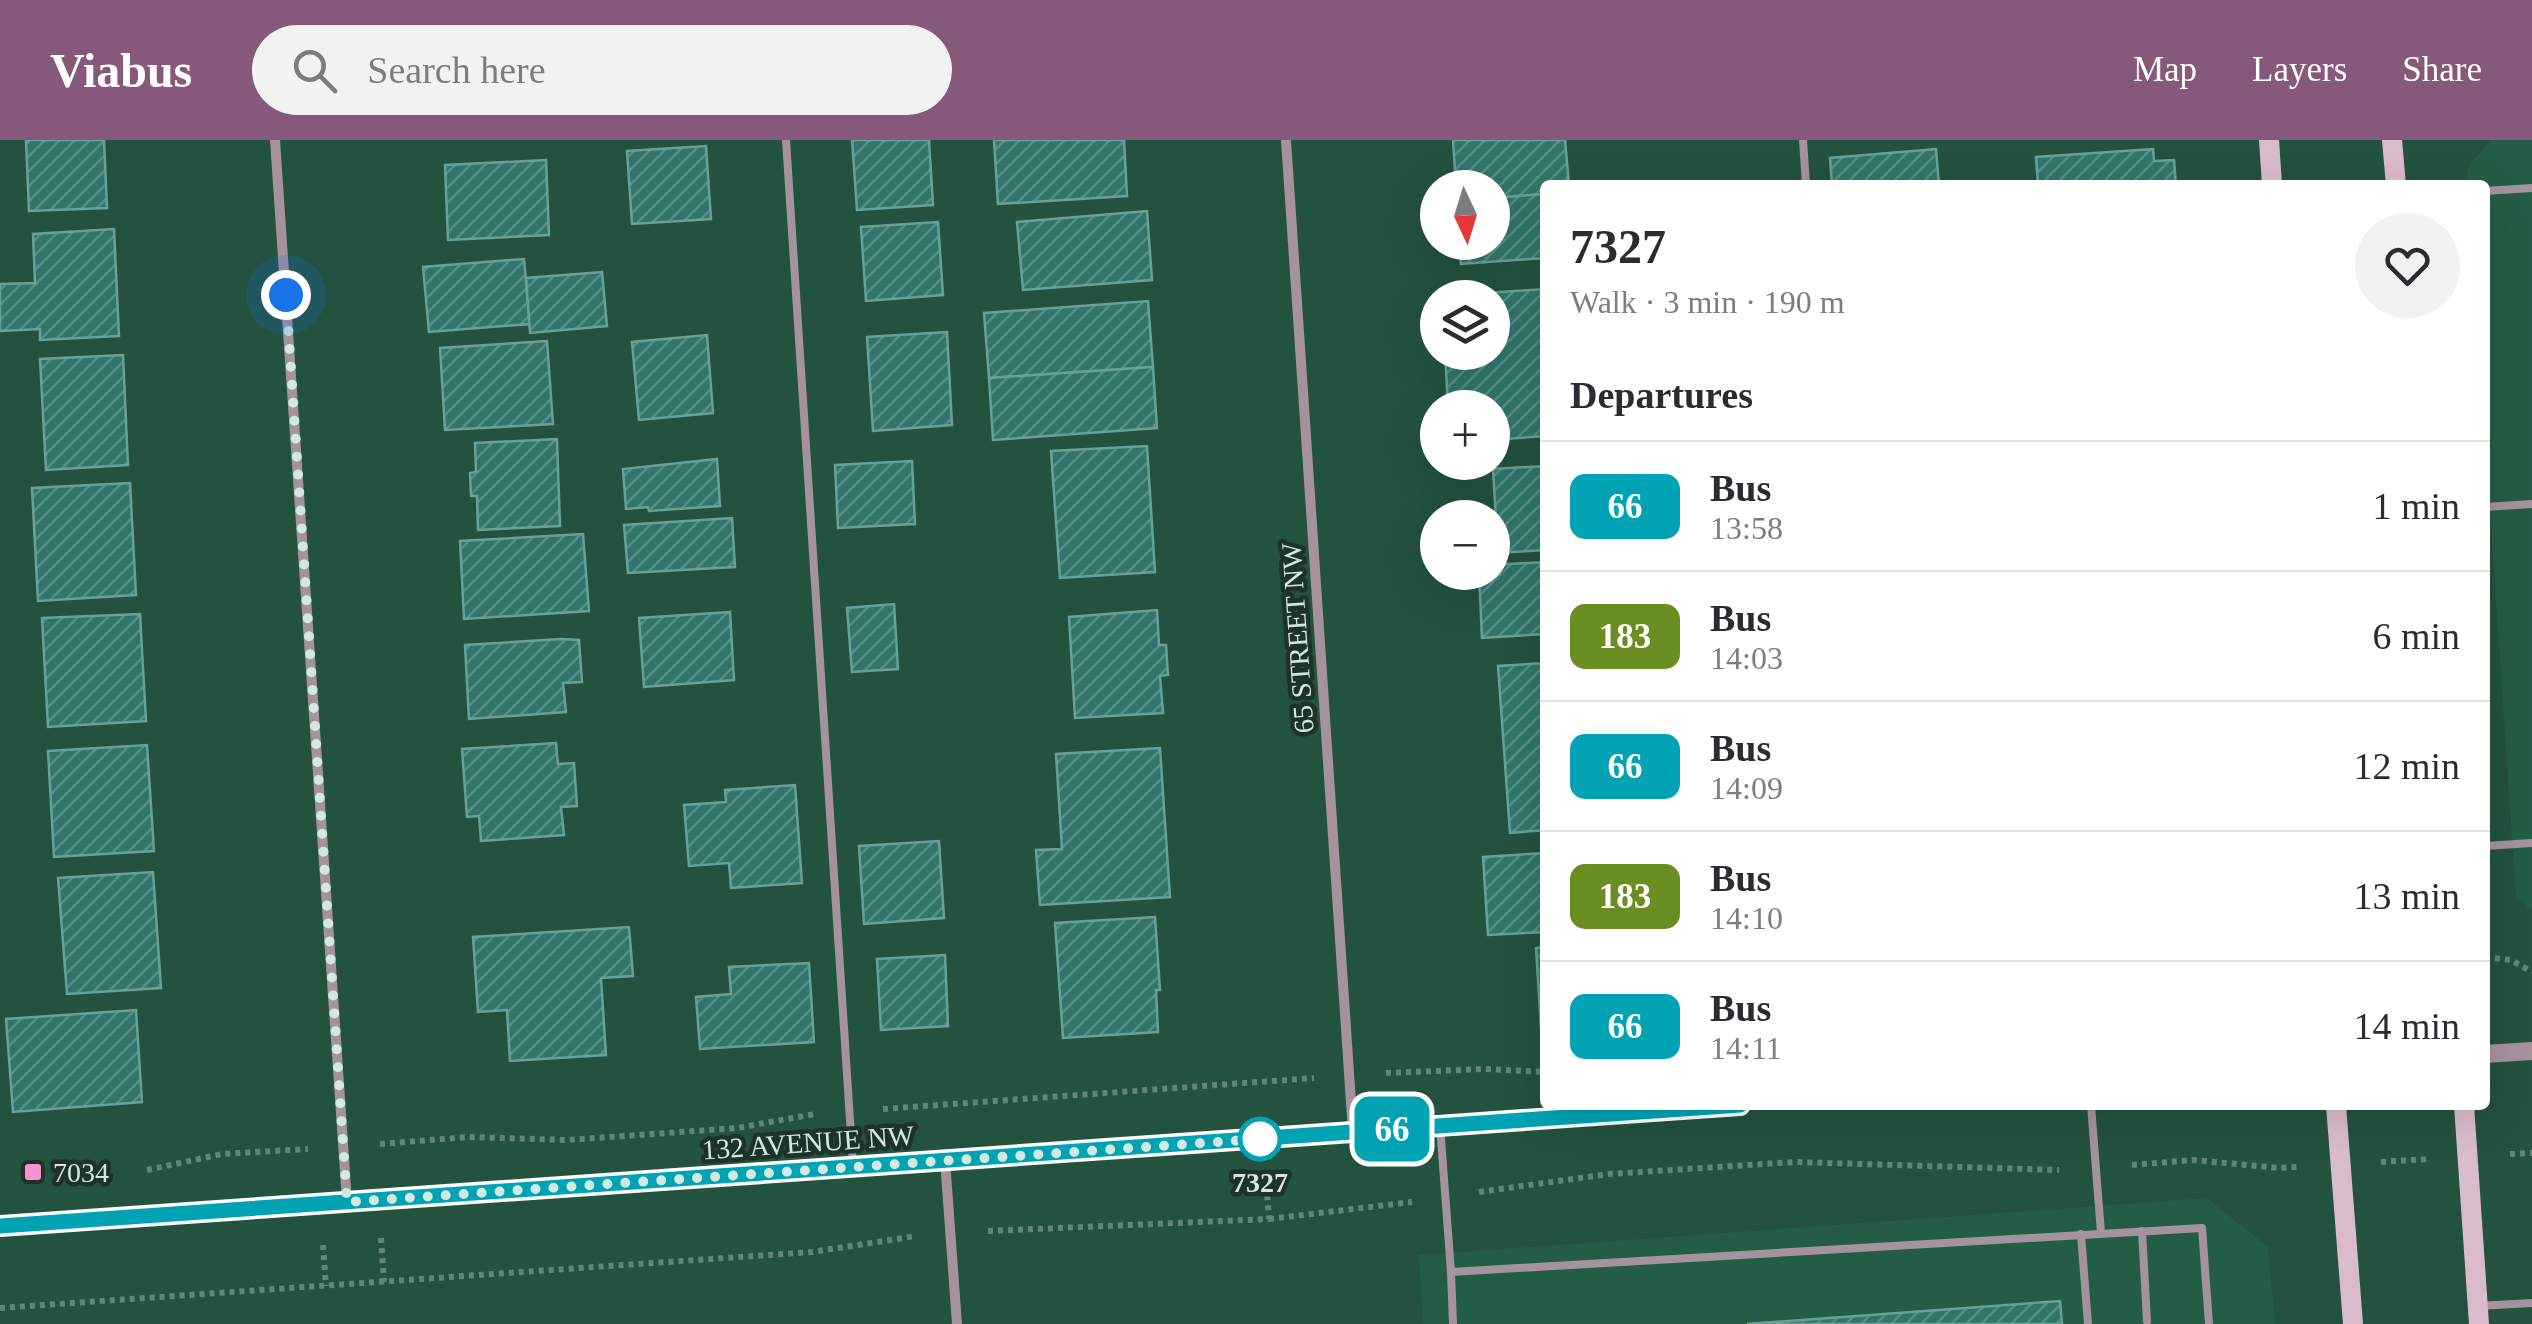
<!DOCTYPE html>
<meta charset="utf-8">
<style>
body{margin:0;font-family:"Times New Roman",serif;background:#f2f2f3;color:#2b2b33;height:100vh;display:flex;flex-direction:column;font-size:38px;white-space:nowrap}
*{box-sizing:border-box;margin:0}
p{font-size:32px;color:#7c7c81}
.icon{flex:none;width:55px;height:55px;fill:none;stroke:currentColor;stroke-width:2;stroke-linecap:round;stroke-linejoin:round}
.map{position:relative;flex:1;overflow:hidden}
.panel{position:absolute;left:1540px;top:40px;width:950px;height:930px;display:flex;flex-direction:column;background:#fff;border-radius:10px;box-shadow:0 10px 40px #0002}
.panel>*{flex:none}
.badge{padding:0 20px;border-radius:15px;font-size:35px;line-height:65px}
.needle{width:65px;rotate:176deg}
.fabs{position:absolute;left:1420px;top:30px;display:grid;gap:20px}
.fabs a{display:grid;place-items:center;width:90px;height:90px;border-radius:50%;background:#fff;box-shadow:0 10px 40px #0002;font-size:50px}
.you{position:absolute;width:50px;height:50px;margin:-25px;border:8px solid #fff;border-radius:50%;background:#1a73e8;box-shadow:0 0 0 15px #1a73e833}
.map>.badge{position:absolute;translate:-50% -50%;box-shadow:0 0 0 5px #fff}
h2{padding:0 30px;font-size:38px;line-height:90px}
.round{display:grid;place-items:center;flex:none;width:105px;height:105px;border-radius:52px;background:#f2f2f3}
.summary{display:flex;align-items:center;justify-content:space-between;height:170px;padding:0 30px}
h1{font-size:48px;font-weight:800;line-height:75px}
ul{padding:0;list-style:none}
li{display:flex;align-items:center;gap:30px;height:130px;padding:0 30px;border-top:2px solid #e1e1e2}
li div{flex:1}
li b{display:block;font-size:38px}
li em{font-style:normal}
li .badge{min-width:110px;font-weight:700;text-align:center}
header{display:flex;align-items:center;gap:60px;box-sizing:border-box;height:140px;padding:0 50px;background:#865879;color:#fff}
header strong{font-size:48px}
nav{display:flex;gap:55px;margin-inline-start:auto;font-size:35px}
.search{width:700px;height:90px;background:#f2f2f3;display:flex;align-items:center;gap:25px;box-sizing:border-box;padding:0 35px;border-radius:55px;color:#7c7c81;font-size:38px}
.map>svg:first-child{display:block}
</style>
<header>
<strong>Viabus</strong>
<div class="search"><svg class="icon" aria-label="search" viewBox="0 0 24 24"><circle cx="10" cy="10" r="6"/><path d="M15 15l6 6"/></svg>Search here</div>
<nav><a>Map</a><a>Layers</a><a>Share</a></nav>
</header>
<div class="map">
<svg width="2532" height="1184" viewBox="0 0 2532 1184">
<defs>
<pattern id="building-hatch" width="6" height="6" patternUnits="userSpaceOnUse" patternTransform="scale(2.5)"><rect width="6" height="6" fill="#31756b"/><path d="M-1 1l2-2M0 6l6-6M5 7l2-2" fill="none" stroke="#578f87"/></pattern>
</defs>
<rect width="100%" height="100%" fill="#23523e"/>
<g fill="#245d45">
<path d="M2491,0h41v770l-16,-14 -31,-458v-253h-17l-1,-17z"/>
<path d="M2207,1058l61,49 7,77h-852l-4,-69z"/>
</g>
<g fill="url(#building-hatch)" stroke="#67a197" stroke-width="2.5">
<path d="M26,0h78l3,68 -78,3z"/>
<path d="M852,0h77l4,65 -76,5z"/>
<path d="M994,0h130l3,56 -129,8z"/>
<path d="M1453,0h112l4,45h-24v9l-53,4v-10h-36z"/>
<path d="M706,6l5,73 -79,5 -5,-73z"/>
<path d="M1936,9l3,36h-107l-2,-27z"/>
<path d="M2153,9l1,12 20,-1 2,25h-138l-2,-28z"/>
<path d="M546,20l3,75 -101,5 -3,-75z"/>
<path d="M1545,54v64l-84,6 -1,-22h32v-44z"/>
<path d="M1147,71l5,69 -129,10 -6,-68z"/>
<path d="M938,82l5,73 -77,6 -5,-74z"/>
<path d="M114,89l5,107 -79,4v-11l-40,2v-47l35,-1 -2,-49z"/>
<path d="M524,119l6,65 -101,8 -6,-65z"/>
<path d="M602,132l5,54 -77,7 -4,-55z"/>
<path d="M1545,149v147l-53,4v-32h-44l-3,-56h47v-54l-51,-2z"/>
<path d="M1148,161l5,66 -164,11 -5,-65z"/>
<path d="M947,192l5,93 -79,6 -6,-94z"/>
<path d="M707,195l6,78 -74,7 -7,-78z"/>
<path d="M547,201l6,83 -108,6 -5,-82z"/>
<path d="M123,215l5,110 -82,5 -6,-111z"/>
<path d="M1153,227l4,61 -164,12 -4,-62z"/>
<path d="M557,299l3,87 -82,4 -1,-34h-6l-1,-23 6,-1 -1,-29z"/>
<path d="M1147,306l8,126 -95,6 -9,-127z"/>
<path d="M717,319l3,47 -71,5 -1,-4 -22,2 -3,-40z"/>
<path d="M912,321l3,63 -77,4 -3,-63z"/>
<path d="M1545,326v84l-47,3 -5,-84z"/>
<path d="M130,343l6,112 -98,6 -6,-113z"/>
<path d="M732,378l3,49 -107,6 -4,-48z"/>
<path d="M583,394l6,77 -125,8 -4,-78z"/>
<path d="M1545,422v72l-63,4 -3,-66h13v-7z"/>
<path d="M894,464l4,65 -46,3 -5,-64z"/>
<path d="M1157,470l2,35h7l2,30 -8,1 3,37 -88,5 -6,-101z"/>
<path d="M730,472l4,68 -90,7 -5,-69z"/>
<path d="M140,474l6,107 -98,6 -6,-109z"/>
<path d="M561,499l18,1 3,42 -19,1 3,29 -97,7 -4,-74z"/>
<path d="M1545,523v167l-35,3 -12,-167z"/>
<path d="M556,603l2,21 16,-1 3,43 -16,1 3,28 -83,6 -2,-25 -12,1 -5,-68z"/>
<path d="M147,605l7,106 -100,6 -6,-106z"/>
<path d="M1160,608l10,149 -130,8 -4,-55 26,-1 -6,-95z"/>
<path d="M795,645l7,98 -71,5 -2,-25 -40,3 -5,-61 42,-3 -1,-12z"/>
<path d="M939,701l5,77 -80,6 -5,-78z"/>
<path d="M1545,713v79l-57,3 -5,-78z"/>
<path d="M153,732l8,116 -94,6 -9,-116z"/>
<path d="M1155,777l5,73h-4l2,42 -95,6 -8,-115z"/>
<path d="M629,787l4,49 -32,2 5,77 -96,6 -3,-51 -29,2 -5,-75z"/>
<path d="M1545,807v82h-4l-5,-81z"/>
<path d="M945,815l3,71 -67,4 -4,-71z"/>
<path d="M809,823l5,79 -114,7 -4,-52 35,-3 -2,-27z"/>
<path d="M136,870l6,92 -129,10 -7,-93z"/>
<path d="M2060,1161l2,23h-315z"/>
</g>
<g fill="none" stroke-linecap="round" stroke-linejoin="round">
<g stroke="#608776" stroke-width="6" stroke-dasharray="5 5" stroke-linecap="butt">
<path d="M2485,817l26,3 21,12"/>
<path d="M1386,933l98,-4 61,3"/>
<path d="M883,969l431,-31"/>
<path d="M380,1004l88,-7 100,3 169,-12 78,-14"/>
<path d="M2510,1014l22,-1"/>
<path d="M2381,1022l47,-3"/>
<path d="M2132,1025l61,-5 86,8 19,-1"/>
<path d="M147,1030l75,-16 86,-5"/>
<path d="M1479,1052l130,-18 186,-12 264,8"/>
<path d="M1269,1079l143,-17"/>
<path d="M988,1091l281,-12 -3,-41"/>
<path d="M381,1098l3,44"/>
<path d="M323,1105l3,41"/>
<path d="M0,1168l812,-56 104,-16"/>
</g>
<g stroke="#a5929d" stroke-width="8">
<path d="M786,0l67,1026"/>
<path d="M1803,0l3,45"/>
<path d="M2485,51l47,-3"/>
<path d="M2485,367l47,-3"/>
<path d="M2485,706l47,-3"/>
<path d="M2091,965l10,128"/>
<path d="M1440,985l11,147 751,-44 7,96"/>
<path d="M2142,1091l5,90"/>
<path d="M2081,1094l7,90"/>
<path d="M1451,1132l2,52"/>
<path d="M2478,1166l54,-3"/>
</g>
<g stroke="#a5929d" stroke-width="10">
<path d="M275,0l72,1062"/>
<path d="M1286,0l67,992"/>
<path d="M945,1020l12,164"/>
</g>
<g stroke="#a5929d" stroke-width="18">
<path d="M2485,914l47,-3"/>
<path d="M0,1086l1740,-121"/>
</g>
<g stroke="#dabbcc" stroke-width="20">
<path d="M2269,0l3,45"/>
<path d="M2392,0l4,45"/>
<path d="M2336,965l17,219"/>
<path d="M2464,965l15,219"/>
</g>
</g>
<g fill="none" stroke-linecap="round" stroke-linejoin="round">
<g stroke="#fff" stroke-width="22">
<path id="line" d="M0,1086l1740,-121"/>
</g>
<use href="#line" stroke="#00a3b4" stroke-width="15"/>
<path stroke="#d1eadd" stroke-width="10" stroke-dasharray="0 18" d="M286,155l61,907 915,-63h-2"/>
</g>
<circle fill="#fff" stroke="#00a3b4" stroke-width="5" cx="1260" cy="999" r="20"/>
<rect fill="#f690cf" stroke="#1f3229" stroke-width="4" x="23" y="1022" width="20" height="20" rx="5"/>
<g text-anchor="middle" stroke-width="9" stroke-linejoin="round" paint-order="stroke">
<g font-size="28" fill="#d1eadd" stroke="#1f3229">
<text transform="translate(1297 498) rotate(-94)" y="10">65 STREET NW</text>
<text transform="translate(808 1002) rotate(-4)" y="10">132 AVENUE NW</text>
</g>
<g font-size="28" fill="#d1eadd" stroke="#1f3229" text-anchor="start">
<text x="53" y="1042">7034</text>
</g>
<g font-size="28" font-weight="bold" fill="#d1eadd" stroke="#1f3229">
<text x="1260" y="1052">7327</text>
</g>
</g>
</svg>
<div class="fabs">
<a><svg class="needle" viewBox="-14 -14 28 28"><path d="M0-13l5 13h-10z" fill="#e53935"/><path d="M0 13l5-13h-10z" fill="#7c7c81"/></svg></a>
<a><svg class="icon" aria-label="layers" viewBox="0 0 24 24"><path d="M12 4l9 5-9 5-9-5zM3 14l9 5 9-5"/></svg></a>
<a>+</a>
<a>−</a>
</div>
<div class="you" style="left:286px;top:155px"></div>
<b class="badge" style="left:1392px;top:989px;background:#00a3b4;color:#fff">66</b>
<section class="panel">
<div class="summary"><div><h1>7327</h1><p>Walk · 3 min · 190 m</p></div><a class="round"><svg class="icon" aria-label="heart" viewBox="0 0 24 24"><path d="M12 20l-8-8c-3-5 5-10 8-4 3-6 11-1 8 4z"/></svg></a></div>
<h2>Departures</h2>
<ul>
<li><span class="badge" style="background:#00a3b4;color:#fff">66</span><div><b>Bus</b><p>13:58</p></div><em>1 min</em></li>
<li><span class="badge" style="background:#6b8e23;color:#fff">183</span><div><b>Bus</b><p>14:03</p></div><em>6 min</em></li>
<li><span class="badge" style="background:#00a3b4;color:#fff">66</span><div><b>Bus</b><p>14:09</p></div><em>12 min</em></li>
<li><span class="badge" style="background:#6b8e23;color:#fff">183</span><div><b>Bus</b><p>14:10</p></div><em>13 min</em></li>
<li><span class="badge" style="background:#00a3b4;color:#fff">66</span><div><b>Bus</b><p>14:11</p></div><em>14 min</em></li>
</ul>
</section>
</div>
